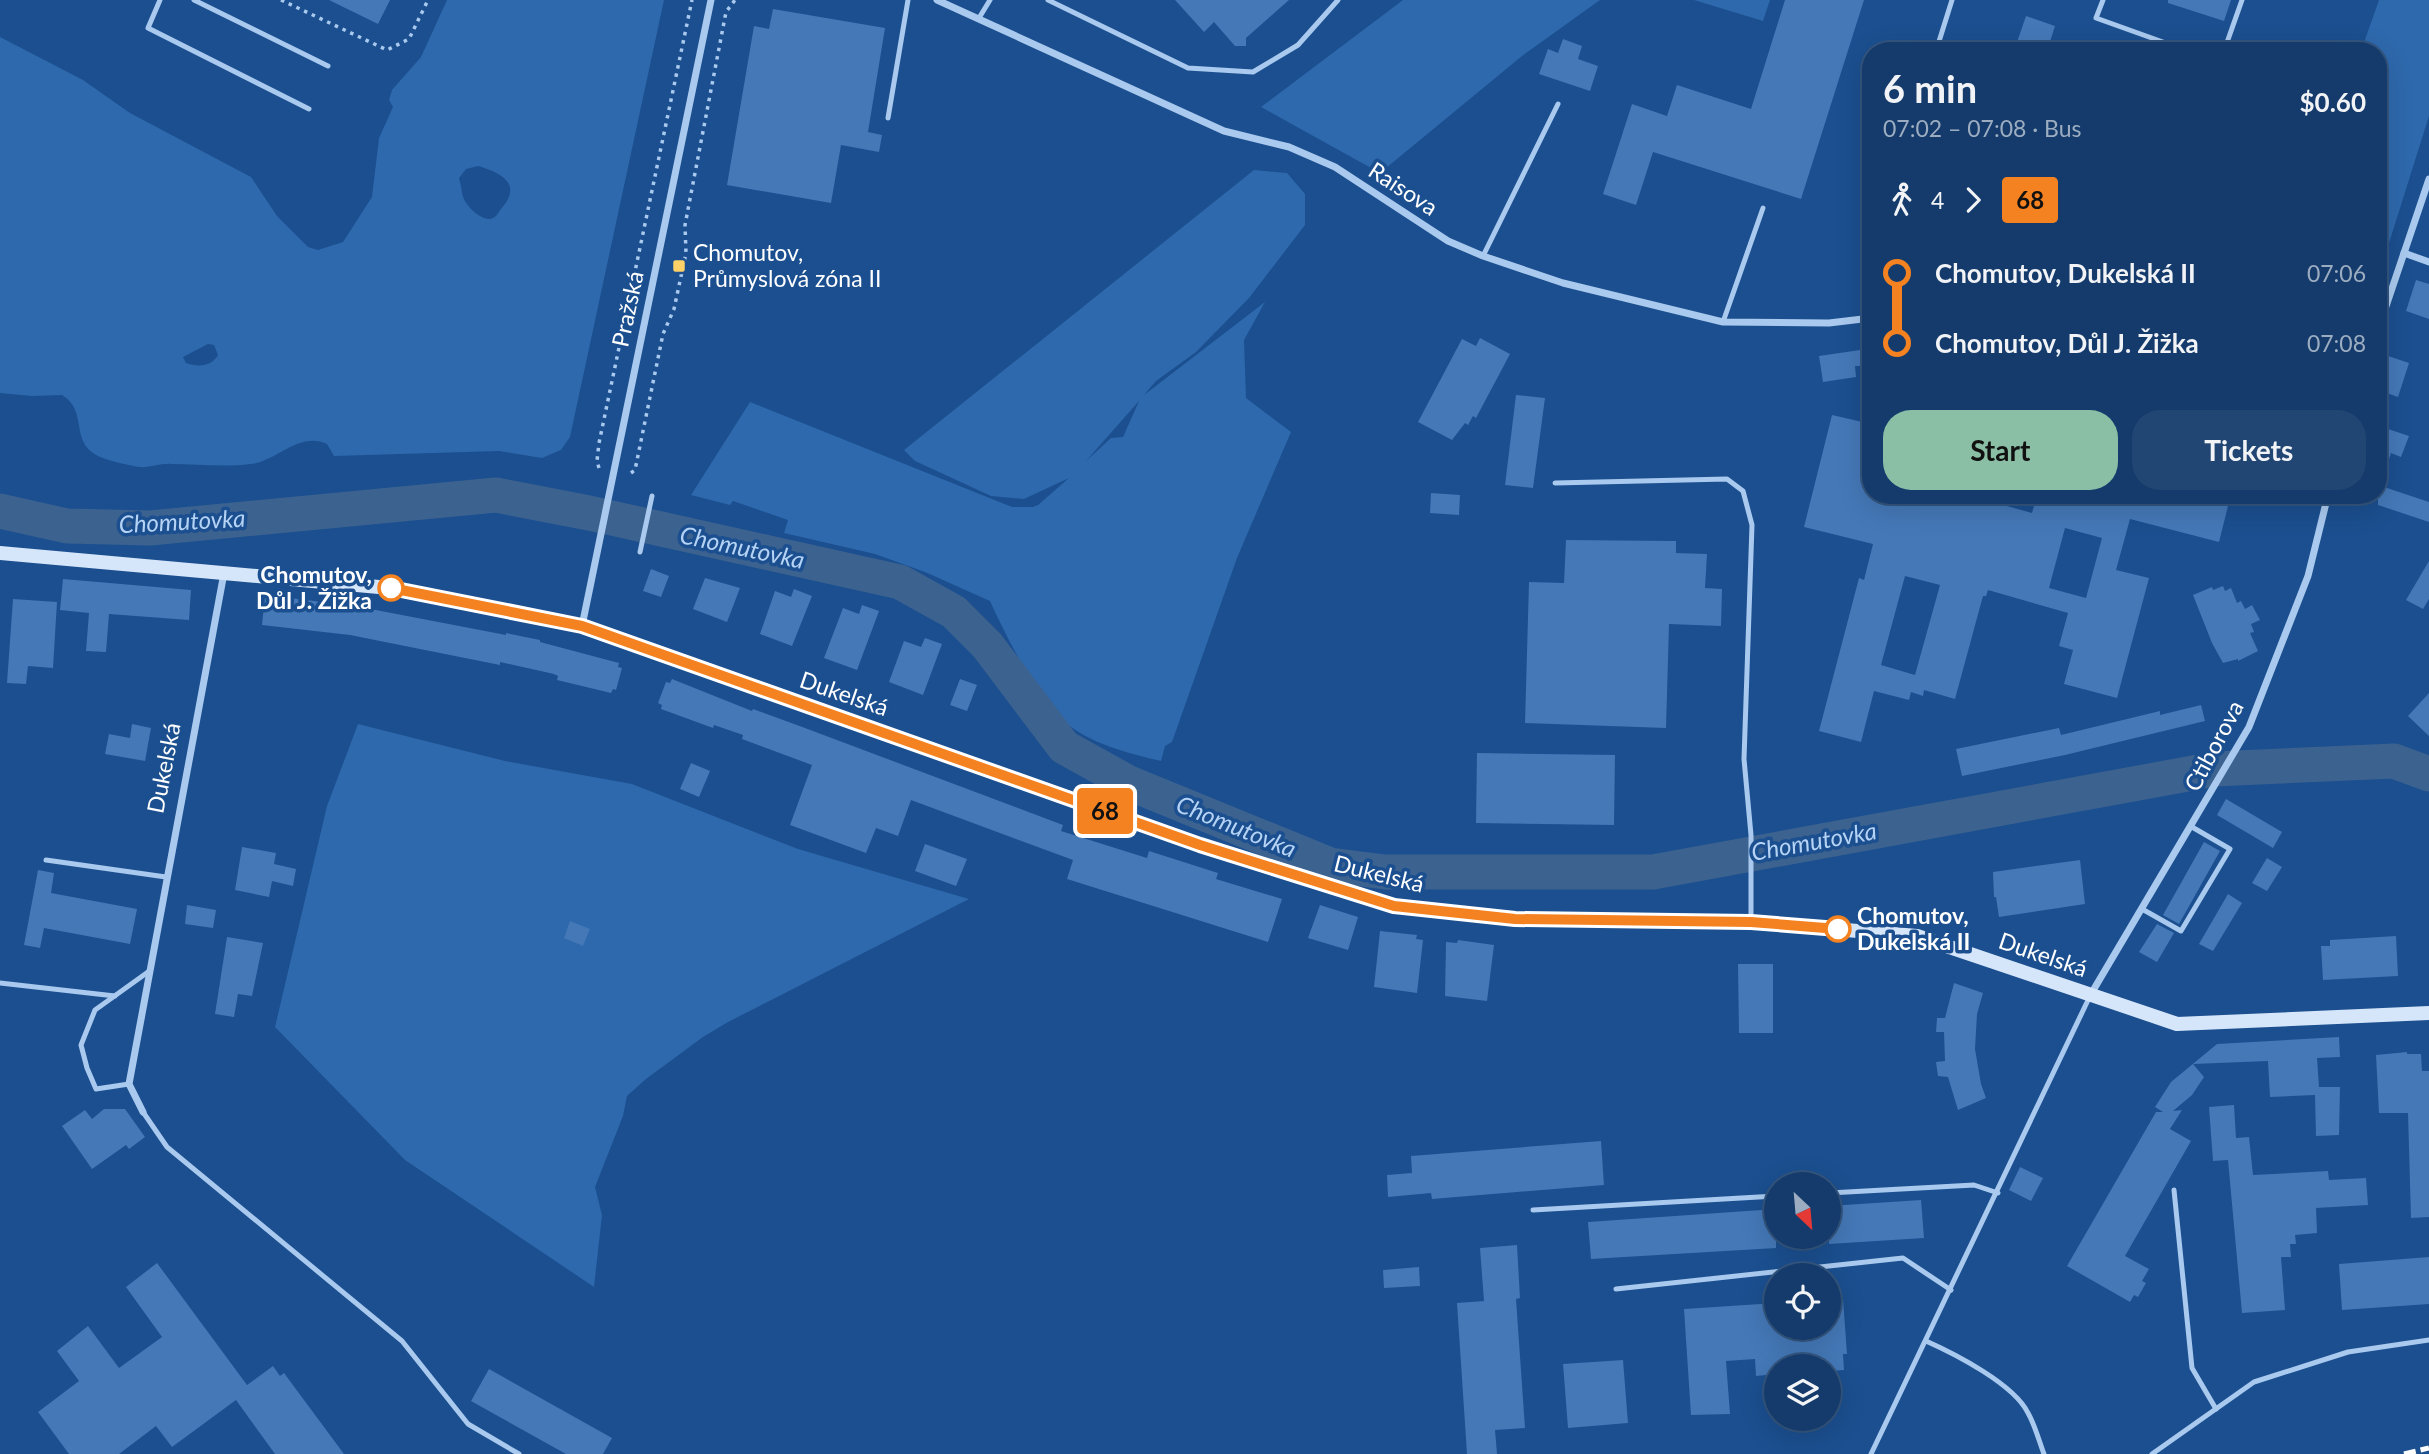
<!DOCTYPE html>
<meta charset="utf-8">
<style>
body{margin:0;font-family:Lato,sans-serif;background:#214673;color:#f1f3f6;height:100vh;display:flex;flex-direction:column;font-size:26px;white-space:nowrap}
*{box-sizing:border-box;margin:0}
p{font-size:23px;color:#9dadc1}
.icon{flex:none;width:38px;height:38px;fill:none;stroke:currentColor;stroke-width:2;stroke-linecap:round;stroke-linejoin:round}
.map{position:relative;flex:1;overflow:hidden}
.details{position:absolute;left:1862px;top:42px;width:525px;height:462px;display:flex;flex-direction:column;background:#143b6b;border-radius:28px;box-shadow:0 7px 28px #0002,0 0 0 2px #33557e}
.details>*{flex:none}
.badge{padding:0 14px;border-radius:5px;font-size:24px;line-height:46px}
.needle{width:46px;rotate:154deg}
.controls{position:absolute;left:1764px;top:1172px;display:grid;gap:14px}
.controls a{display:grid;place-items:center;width:77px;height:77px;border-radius:50%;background:#143b6b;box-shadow:0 7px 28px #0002,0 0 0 2px #33557e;font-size:35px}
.map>.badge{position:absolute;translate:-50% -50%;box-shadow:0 0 0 4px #fff}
.legs{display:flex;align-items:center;gap:10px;height:77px;padding:0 21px;font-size:23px}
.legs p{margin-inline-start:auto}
.headline{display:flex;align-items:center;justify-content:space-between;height:119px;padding:0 21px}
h1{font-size:38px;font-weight:700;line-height:52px}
.button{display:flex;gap:14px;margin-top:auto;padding:14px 21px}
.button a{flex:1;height:80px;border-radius:28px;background:#8abfa5;color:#111;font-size:28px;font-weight:700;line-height:80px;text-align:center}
.button a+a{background:#214673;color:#f1f3f6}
ul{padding:0 21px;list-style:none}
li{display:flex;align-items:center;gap:24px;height:70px;font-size:26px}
li i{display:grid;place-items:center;width:10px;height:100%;margin:0 9px;background:currentColor}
li i::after{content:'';width:18px;height:18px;margin:-9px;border:5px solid;border-radius:50%;background:#143b6b}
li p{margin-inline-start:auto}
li:first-child i{background:linear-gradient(#0000 50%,currentColor 0)}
li:last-child i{background:linear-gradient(currentColor 50%,#0000 0)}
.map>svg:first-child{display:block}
</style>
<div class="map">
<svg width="2429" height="1454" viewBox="0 0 2429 1454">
<rect width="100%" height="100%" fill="#1b4f8f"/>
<g fill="#2e69ad" fill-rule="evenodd">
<path d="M447,0h217l-94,437 -9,13 -19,8 -43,-7 -165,5 -7,-12c-26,-12 -47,13 -70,19 -26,5 -59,1 -86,1 -10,-1 -21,4 -32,3 -11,-2 -26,-5 -36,-9 -36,-13 -13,-46 -41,-63l-30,1 -32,-3v-356l83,43 47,33 121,64 26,39 31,31 10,3 25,-8 29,-45 7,-59 14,-31 -4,-7 3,-10 29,-33zM478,166c24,7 45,18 23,43 -3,4 -6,10 -12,10 -8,0 -18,-9 -22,-15 -6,-7 -5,-17 -8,-26l7,-9zM208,344l6,1 4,10c-7,12 -20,12 -32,8l-3,-6z"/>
<path d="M1403,0h197l-78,56 -142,117 -119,-66z"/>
<path d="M1694,0h76l-7,21z"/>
<path d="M2379,0h50v116l-51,162v-227h-17z"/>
<path d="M1254,170l33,3 18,21v31l-56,73 -53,54 -40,29 -12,14 121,-93 -21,38 2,58 45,34 -54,126 -65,184 -7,4 -4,15c-34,-8 -71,-17 -99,-41 -25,-22 -58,-88 -72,-119l-65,-29 -50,-18 -91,-21 4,-13 -55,-19 -3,4 -39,-10 59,-93 262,105h21l5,-2 31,-27 -45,21 -33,-3 -76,-35 -11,-11zM1139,401l-16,36 -12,1 -25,23z"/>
<path d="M358,724l147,37 127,23 166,65 171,50 -241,123 -25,15 -57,42 -19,17 -4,20 -28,71 7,28 -8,72 -189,-127 -130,-133 52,-221z"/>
</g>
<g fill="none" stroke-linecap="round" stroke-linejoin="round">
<path stroke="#3c6290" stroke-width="35" d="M0,511l67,15 83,2 346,-33 93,18 311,69 54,30 33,33 77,102 65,36 201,82 55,7h268l562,-103 179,-8 35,13"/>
</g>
<g fill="#4478b7" fill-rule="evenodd">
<path d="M329,0h61l-12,24z"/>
<path d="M1175,0h114l-43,38v8h-11l-21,-24 -10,10z"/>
<path d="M1785,0h79l-63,199 -148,-47 -17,53 -33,-11 29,-90 35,12 10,-31 74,24z"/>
<path d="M2168,0h63l-7,21 -56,-18z"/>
<path d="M773,9l112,19 -17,104 14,3 -3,17 -38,-7 -10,58 -104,-18 27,-159 15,3z"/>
<path d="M2026,16l29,10 -8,25h-33z"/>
<path d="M1563,39l19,7 -4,13 20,7 -8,25 -51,-17 9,-25 10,4z"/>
<path d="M2416,280l13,4v35l-23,-8z"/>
<path d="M1480,338l30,16 -34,64 -3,-2 -5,9 -3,-2 -13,17 -34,-18 44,-83 14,7z"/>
<path d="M1867,349l-5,17h-7l1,11 -33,5 -4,-26z"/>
<path d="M2382,354l27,9 -11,34 -20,-7v-25z"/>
<path d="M1516,395l29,3 -12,90 -28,-3z"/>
<path d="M1832,415l39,9v71h30l17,5 1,-5h18l18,5 1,-5h11l65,18 5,-18h186l5,11 -9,36 -89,-23 -14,51 33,8 -32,120 -53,-14 9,-34 -14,-4 9,-33 -80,-23 -2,6h-3l-28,103 -31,-9 -1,6 -12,-4 -2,8 -35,-9 -13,51 -42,-11 40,-153 5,2 9,-36 -69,-17zM2065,528l37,10 -16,60 -37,-10zM1905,576l35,9 -25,90 -34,-10z"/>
<path d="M2382,427l27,9 -8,21 -10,-4 -10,30h-3v-45z"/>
<path d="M2378,485l51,17v20l-51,-17z"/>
<path d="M1431,493l29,2 -1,20 -29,-2z"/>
<path d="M1566,540l110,1v12l31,1 -2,34 17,1 -1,37 -52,-2 -3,104 -141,-5 4,-141 35,1z"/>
<path d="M2429,561v38l-6,10 -17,-9z"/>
<path d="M651,569l18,7 -8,21 -18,-6z"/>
<path d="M705,578l35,10 -13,34 -34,-13z"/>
<path d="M63,579l128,11 -2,30 -80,-6 -3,38 -20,-1 3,-38 -29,-3z"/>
<path d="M2223,586l2,5 6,-3 6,15 4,-2 4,8 7,-4 8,15 -9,4 3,8 -4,1 8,18 -20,10v-2l-15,4 -11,-20 -19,-48 19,-8 1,3z"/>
<path d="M794,589l18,7 -20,50 -32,-12 15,-43 16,6z"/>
<path d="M265,595l90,11 151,29v-2l34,7v2l79,21 -1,4 4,1 -6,22 -3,-1 -2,4 -54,-13 1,-4 -4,-2 -54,-12v3l-150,-30 -88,-10z"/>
<path d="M13,599l44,3 -4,66 -25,-2 -2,18 -19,-1z"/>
<path d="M862,605l17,6 -22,59 -33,-12 19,-50 16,6z"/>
<path d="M925,638l17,6 -19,51 -34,-13 15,-41 17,6z"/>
<path d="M672,679l80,32 1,-2 52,19 258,97 -2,6 86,27 2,-7 69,22 -2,6 66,20 -14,43 -201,-63 6,-19 -162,-60 -13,36 -22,-8 -10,25 -76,-28 22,-60 -70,-26 1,-4 -29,-10 -1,3 -52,-19 1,-4 -4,-2 8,-21 4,1z"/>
<path d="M960,679l17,6 -10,26 -17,-6z"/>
<path d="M2429,693v43l-21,-20z"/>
<path d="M2201,705l4,16 -140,34 -103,21 -6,-27 103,-21 2,7 99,-24v4z"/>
<path d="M132,724l19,4 -6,33 -40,-7 4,-20 21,4z"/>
<path d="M1477,753l138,2 -1,70 -138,-2z"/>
<path d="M691,763l19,8 -11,26 -19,-8z"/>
<path d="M2226,799l56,33 -9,16 -56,-33z"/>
<path d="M2204,842l16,9 -41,73 -16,-9z"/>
<path d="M925,844l42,15 -11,27 -41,-15z"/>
<path d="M242,847l34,6 -2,11 22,5 -3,17 -21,-5 -3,16 -34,-7z"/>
<path d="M2267,858l15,9 -15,24 -15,-8z"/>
<path d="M2080,860l5,44 -86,13 -3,-20h-2l-1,-25z"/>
<path d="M38,870l16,3 -3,20 86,16 -7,35 -86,-16 -4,20 -16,-3z"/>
<path d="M2228,894l14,9 -29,48 -14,-7z"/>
<path d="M187,905l29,5 -3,18 -28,-4z"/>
<path d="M1320,905l38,12 -10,33 -40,-12z"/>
<path d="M570,921l20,8 -7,17 -19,-8z"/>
<path d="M2157,924l17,9 -17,29 -18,-10z"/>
<path d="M1380,931l37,4 -1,4 7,1 -6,53 -43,-6z"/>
<path d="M2396,936l2,40 -75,4 -2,-34h9v-6z"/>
<path d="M227,937l36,6 -11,53 -14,-2 -4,23 -19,-3z"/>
<path d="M1458,940l36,5 -7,56 -42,-5 1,-54 11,1z"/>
<path d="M1738,964h35v69h-34z"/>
<path d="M1954,983l29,10 -6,21 -2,35 6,35 5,14 -28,12 -10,-33 -10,-1 -2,-14 9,-1 -1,-29h-8l1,-14h8z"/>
<path d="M2339,1037l1,20 -23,1 2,29h21l-1,48 -23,1 -1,-41 -45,2 -2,-36 -75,3 11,13 -12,18 -19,16 9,-1 -12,19 21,12 -66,115 24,13 -7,12 4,2 -8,14 -4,-2 -4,7 -63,-36 89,-154h7l-8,-5 16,-25 46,-38z"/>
<path d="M2407,1052v2h14l1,17h7v146l-18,1 -3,-105h-29l-3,-58z"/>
<path d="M2234,1105l2,33 13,-1 4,38 75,-4 1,9 37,-2 2,27 -52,3 1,25 -22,2 1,9h-6l1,13h-10l4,53 -43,3 -14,-153 -15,1 -4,-54z"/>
<path d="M104,1109h21l20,28 -16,12 -3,-4 -34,24 -30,-43 23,-16 7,9z"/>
<path d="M1601,1141l3,44 -172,14 -1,-6 -43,4 -1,-22 25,-2 -1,-17z"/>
<path d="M2020,1167l23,11 -12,23 -22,-11z"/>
<path d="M1921,1200l3,38 -95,6v-38z"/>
<path d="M1776,1209v39l-185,11 -3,-37z"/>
<path d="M1517,1245l3,53 -4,1 9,129 -30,2 2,24h-30l-10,-151 27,-2 -4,-53z"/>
<path d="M2429,1257v47l-87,6 -3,-46z"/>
<path d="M157,1263l90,122 26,-19 7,10 4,-3 60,81h-69l-39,-54 -64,47 -16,-21 -37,28h-50l-31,-42 41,-31 -22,-30 31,-25 31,42 43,-31 -36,-50z"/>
<path d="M1419,1267l1,19 -36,2 -1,-18z"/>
<path d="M1843,1299l4,55h-4l1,16 -15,1v-4h-53v7l-20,2 -1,-17 -29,2 4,53 -39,1 -7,-106 92,-6v25h53v-28z"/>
<path d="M1623,1360l5,63 -60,5 -5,-64z"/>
<path d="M489,1369l123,69 -9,16h-37l-95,-53z"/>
</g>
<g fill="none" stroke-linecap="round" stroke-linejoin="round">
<g stroke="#a9c9ee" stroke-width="3.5" stroke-dasharray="3.5 5" stroke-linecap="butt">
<path d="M281,0l106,50 22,-11 19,-39"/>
<path d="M599,468l-2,-7 2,-18 93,-443"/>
<path d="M631,473l4,-3 28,-136 11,-25 12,-56 -1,-28 41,-213 9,-12"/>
</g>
<g stroke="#a9c9ee" stroke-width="5">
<path d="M160,0l-12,28 161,81"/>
<path d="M194,0l134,66"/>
<path d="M1048,0l140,68 65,4 45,-27 40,-45"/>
<path d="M2103,0l-7,18 92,33"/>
<path d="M979,18l11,-18"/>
<path d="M1936,51l16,-51"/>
<path d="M2078,51v-1"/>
<path d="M2224,51l18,-51"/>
<path d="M888,118l20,-118"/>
<path d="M1869,248l2,-3"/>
<path d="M1483,256l75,-152"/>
<path d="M1723,322l40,-114"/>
<path d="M1555,483l172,-4 16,12 9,34 -8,234 7,76v84"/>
<path d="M640,552l12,-56"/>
<path d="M46,860l120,17"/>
<path d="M2142,909l39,22 49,-82 -38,-22"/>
<path d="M0,983l115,13"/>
<path d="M129,1084l-33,5 -9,-21 -6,-23 14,-35 53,-38"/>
<path d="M143,1112l24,35 235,194 66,83 51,30"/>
<path d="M2174,1190l18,178 24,41"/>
<path d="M1829,1193l145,-8 24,8"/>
<path d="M1533,1210l243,-14"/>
<path d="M1616,1289l287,-31 48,32"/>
<path d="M1926,1341c29,13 88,43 102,72 7,12 11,28 16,41"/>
<path d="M1871,1454l219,-458"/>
<path d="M2152,1454l102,-72 94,-30 81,-12"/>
</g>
<g stroke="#a9c9ee" stroke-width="7">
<path d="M937,0l287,131 65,16 46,20 113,74 35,15 80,27 160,39 106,1 42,-5"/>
<path d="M2404,253l25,9"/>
<path d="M2378,330l51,-151"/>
<path d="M582,626l129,-626"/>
<path d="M2091,994l158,-267 59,-151 20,-81"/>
<path d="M143,1112l-14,-28 95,-511"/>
</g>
<path stroke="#d6e6fa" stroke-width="14" d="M0,553l390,35 192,38 618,219 194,61 121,13 236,3 166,14 260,88 252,-11"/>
<path stroke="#fff" stroke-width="5" stroke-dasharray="12 5" stroke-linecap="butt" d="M2404,1454l25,-6"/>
</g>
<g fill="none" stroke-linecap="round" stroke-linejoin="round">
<g stroke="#fff" stroke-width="16">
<path id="line-1" d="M391,588l191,38 618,219 194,61 121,13 236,3 87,7"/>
</g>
<use href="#line-1" stroke="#f58220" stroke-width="10"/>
</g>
<rect fill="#ffd166" stroke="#1b4f8f" stroke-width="2.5" x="672" y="259" width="14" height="14" rx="3.5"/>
<g fill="#fff" stroke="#f58220" stroke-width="3.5">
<circle cx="391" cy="588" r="12"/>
<circle cx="1838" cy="929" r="12"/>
</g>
<g text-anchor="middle" stroke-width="7" stroke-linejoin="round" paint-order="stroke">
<g font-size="23" fill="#fff" stroke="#1b4f8f">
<text transform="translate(1403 189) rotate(33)" y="8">Raisova</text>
<text transform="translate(628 309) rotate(-78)" y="8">Pražská</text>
<text transform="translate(844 694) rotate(19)" y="8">Dukelská</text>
<text transform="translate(2214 746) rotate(-62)" y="8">Ctiborova</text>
<text transform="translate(164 768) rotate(-79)" y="8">Dukelská</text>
<text transform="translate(1379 874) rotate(14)" y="8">Dukelská</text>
<text transform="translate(2043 955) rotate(19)" y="8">Dukelská</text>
</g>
<g font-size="23" fill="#fff" stroke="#1b4f8f" text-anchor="start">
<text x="693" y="261">Chomutov,<tspan x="693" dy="26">Průmyslová zóna II</tspan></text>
</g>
<g font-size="23" font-weight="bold" fill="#fff" stroke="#1b4f8f" text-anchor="end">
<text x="372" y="583">Chomutov,<tspan x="372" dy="26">Důl J. Žižka</tspan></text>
<text x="1857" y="924" text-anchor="start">Chomutov,<tspan x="1857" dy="26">Dukelská II</tspan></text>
</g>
<g font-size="24" font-style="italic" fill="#b5d3f5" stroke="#1b4f8f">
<text transform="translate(182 522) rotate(-3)" y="8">Chomutovka</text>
<text transform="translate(742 548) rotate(12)" y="8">Chomutovka</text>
<text transform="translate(1236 827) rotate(22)" y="8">Chomutovka</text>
<text transform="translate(1814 842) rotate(-10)" y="8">Chomutovka</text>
</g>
</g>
</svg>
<div class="controls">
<a><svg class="needle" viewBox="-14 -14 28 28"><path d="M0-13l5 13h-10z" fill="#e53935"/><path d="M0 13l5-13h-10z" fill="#9dadc1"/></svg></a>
<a><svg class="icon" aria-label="locate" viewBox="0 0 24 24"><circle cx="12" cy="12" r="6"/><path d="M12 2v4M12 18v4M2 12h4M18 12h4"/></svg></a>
<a><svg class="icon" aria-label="layers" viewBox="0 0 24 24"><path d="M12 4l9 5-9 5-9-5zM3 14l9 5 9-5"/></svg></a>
</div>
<b class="badge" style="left:1105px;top:811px;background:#f58220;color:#111">68</b>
<section class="details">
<div class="headline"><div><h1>6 min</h1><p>07:02 – 07:08 · Bus</p></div><b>$0.60</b></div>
<div class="legs"><svg class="icon" aria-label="walk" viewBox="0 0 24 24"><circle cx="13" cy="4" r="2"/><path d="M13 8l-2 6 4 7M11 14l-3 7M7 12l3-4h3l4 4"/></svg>4<svg class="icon" aria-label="forward" viewBox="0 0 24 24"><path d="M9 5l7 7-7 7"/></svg><b class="badge" style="background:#f58220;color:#111">68</b></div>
<ul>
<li><i style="color:#f58220"></i><b>Chomutov, Dukelská II</b><p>07:06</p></li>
<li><i style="color:#f58220"></i><b>Chomutov, Důl J. Žižka</b><p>07:08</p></li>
</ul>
<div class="button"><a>Start</a><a>Tickets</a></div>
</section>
</div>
